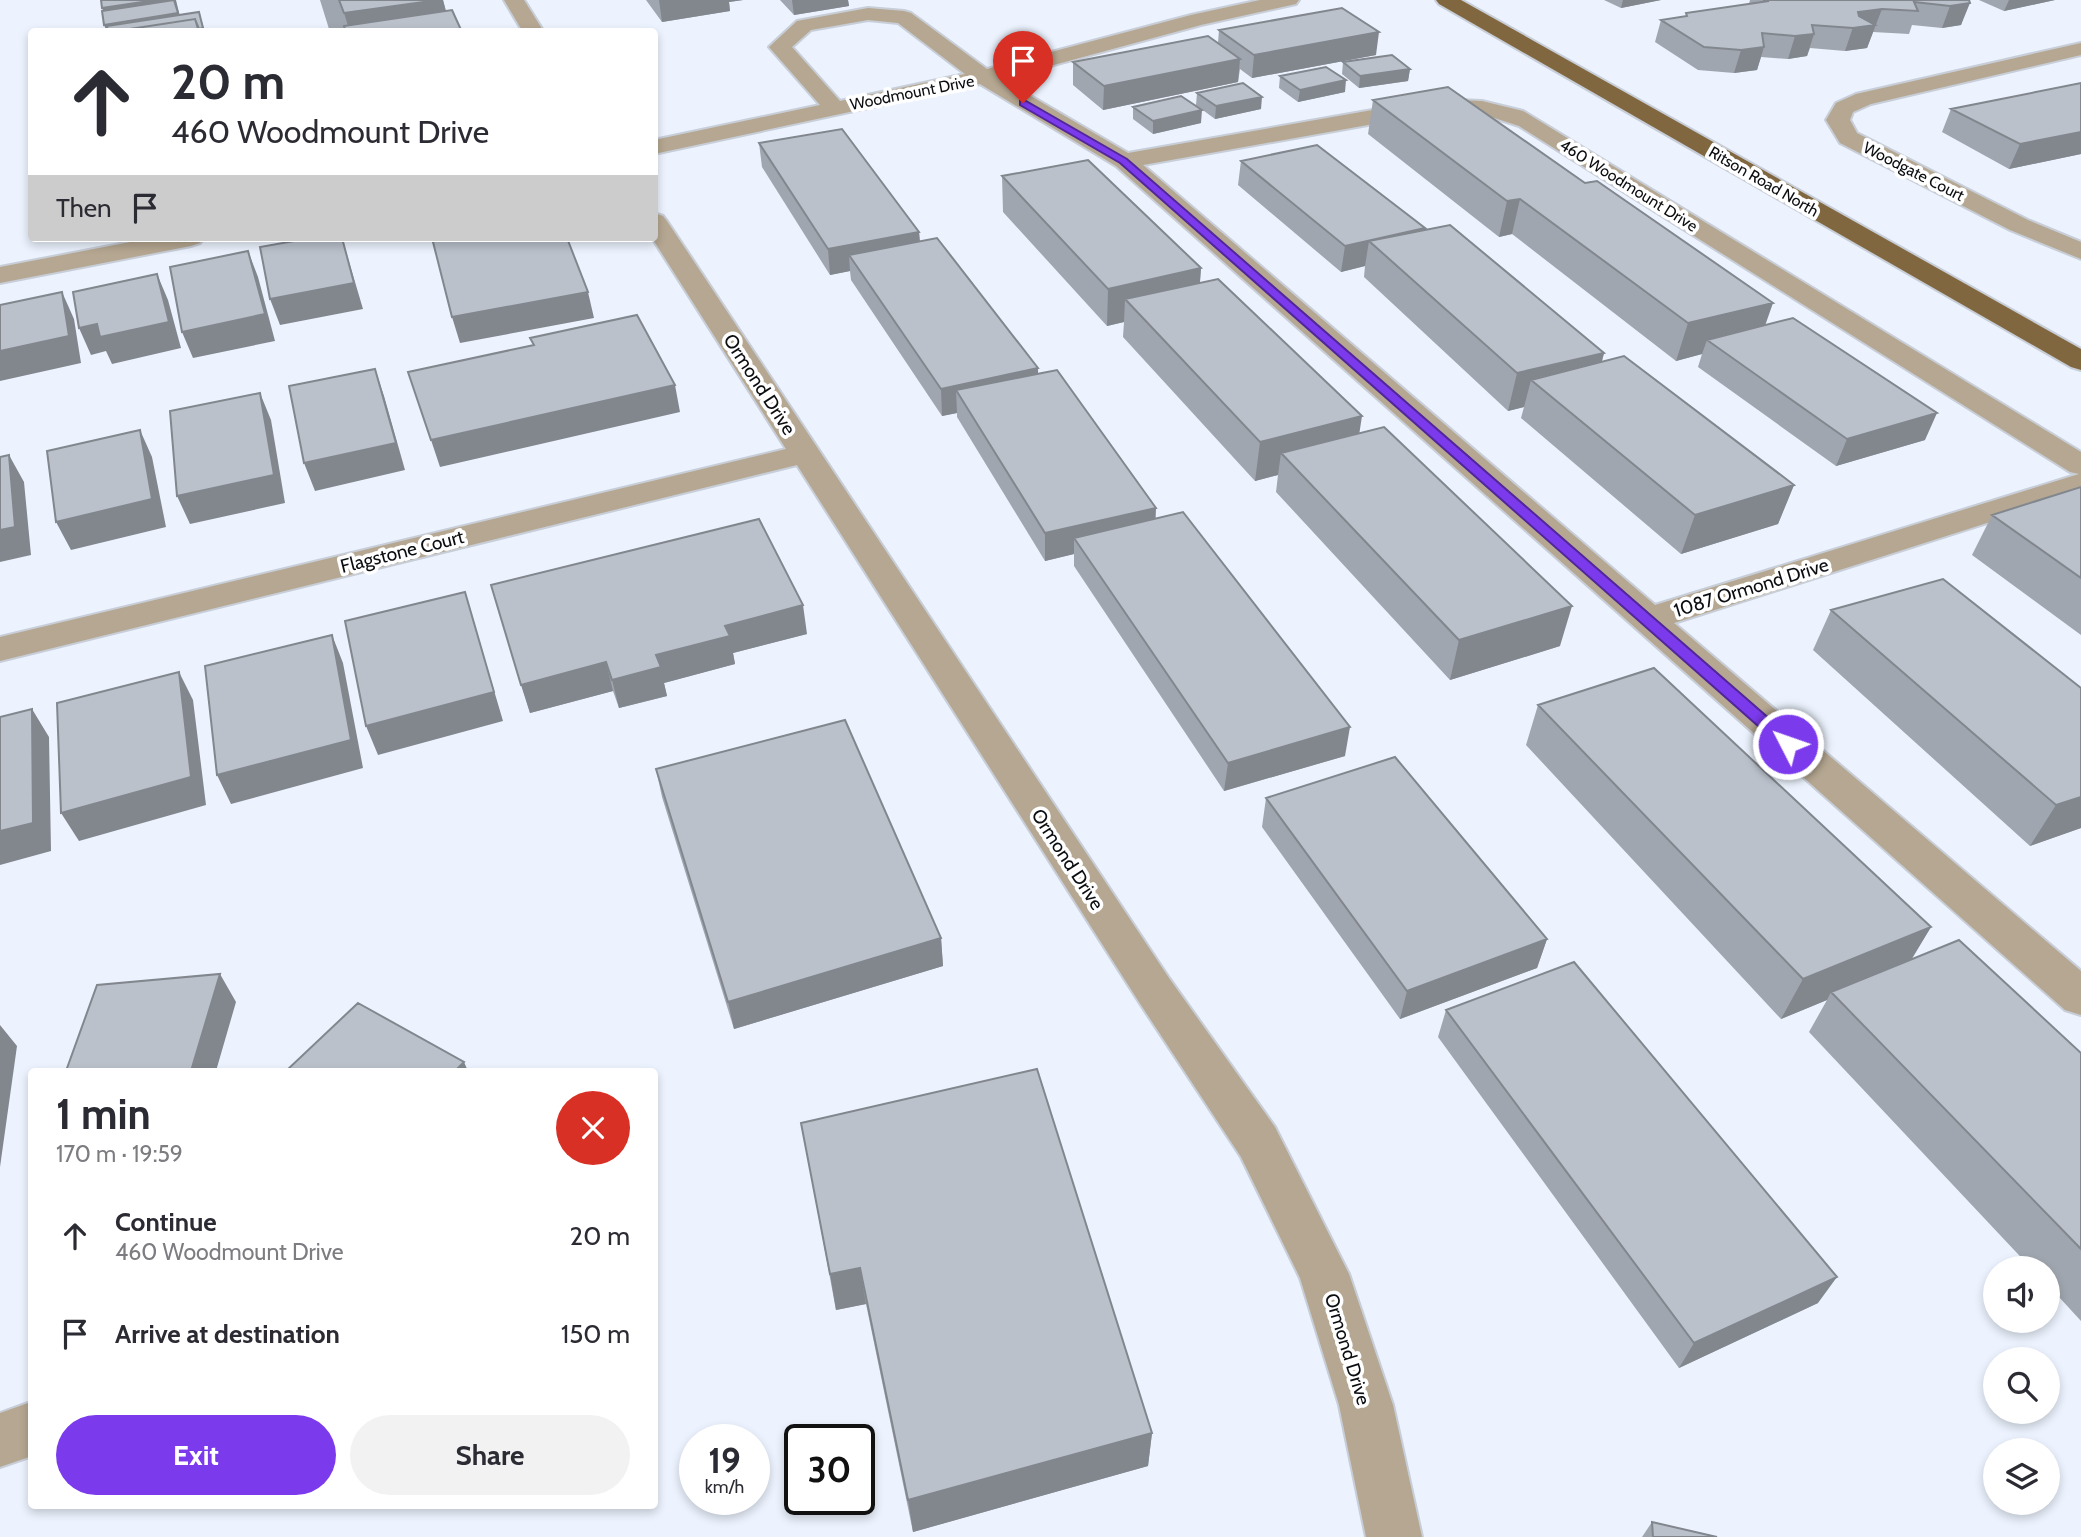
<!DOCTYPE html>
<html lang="en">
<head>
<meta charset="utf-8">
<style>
	:root { --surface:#fff; --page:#f2f2f3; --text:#2b2b33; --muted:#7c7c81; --accent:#7c3aed }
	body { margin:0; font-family:Cabin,sans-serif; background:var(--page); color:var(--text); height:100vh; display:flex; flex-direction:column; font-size:26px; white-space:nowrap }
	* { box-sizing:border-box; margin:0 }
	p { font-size:23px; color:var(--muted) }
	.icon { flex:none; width:38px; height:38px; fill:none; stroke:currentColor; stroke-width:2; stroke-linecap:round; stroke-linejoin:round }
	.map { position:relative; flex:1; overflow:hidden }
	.drawer { position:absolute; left:28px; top:1068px; width:630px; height:441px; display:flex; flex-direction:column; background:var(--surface); border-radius:7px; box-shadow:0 4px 10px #0003 }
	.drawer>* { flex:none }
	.top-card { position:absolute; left:28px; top:28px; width:630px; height:214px; border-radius:7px; box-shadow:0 4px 10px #0003; background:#fff; color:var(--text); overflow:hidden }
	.buttons { position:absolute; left:1983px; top:1256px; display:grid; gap:14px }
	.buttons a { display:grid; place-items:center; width:77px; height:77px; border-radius:50%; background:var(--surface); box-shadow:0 4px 10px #0003; font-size:35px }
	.speed { position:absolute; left:679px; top:1424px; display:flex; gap:14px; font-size:35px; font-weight:700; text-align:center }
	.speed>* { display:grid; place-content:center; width:91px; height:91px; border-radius:50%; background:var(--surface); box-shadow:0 4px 10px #0003; line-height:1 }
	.speed small { font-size:18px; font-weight:400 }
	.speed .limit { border:4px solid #111; border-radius:10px; background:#fff; color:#111 }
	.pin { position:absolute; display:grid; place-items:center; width:60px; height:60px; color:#fff; margin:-72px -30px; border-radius:50% 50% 50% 0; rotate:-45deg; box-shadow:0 0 7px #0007 }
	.pin .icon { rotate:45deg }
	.me { position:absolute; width:77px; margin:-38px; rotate:311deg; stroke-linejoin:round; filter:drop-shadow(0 0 5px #0008) }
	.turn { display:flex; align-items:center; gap:24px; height:147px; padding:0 28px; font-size:32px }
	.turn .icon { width:91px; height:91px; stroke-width:2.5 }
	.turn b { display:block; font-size:49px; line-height:60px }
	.then { display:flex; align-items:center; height:66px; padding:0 28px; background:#0003; gap:14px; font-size:26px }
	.round { display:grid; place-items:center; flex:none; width:74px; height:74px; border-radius:37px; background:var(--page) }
	.headline { display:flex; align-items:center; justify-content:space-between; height:119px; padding:0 28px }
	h1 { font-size:42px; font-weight:700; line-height:52px }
	.primary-button { display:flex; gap:14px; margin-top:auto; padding:14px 28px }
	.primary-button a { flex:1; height:80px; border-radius:42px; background:var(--accent); color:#fff; font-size:28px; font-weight:700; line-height:80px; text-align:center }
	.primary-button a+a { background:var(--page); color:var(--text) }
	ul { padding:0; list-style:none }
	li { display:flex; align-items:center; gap:21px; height:98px; padding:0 28px }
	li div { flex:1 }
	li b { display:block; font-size:26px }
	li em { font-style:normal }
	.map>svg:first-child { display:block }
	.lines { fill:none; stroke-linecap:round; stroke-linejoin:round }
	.minor-casing { stroke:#c8ced8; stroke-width:4 }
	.major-casing { stroke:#c8ced8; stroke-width:4 }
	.minor { fill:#b5a791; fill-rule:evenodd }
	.major { fill:#81673f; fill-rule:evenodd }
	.wall { fill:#a0a6af }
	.shaded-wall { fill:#82878e }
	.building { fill:#bac1cb; stroke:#82878e; stroke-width:2 }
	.route { fill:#7c3aed; stroke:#51269a; stroke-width:2 }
	.labels { text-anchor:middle; stroke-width:7; stroke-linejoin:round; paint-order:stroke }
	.far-street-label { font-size:16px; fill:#0b0d10; stroke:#fff }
	.street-label { font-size:19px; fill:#0b0d10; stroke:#fff }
</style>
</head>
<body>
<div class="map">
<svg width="2081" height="1537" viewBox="0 0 2081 1537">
	<rect width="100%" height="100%" fill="#ecf3fe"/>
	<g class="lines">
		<defs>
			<path id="minor" d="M504 0H524L544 32H523Z
				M1260 0H1299L1296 4 1201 25 1002 79 1128 153 1435 99 1482 101 1523 111 2081 452V493L1674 623 2081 971V1015L2065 1010 1116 166 980 84 654 154V140L820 105 769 47 797 21 868 8 904 11 911 13 987 69 1191 15ZM868 20 898 23 965 74 840 101 792 47 811 30ZM1435 113 1482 114 1519 126 2070 472 2079 474 1655 605 1143 165Z
				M2081 43V55L1871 104 1853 112 1850 120 1857 133 2028 220 2081 242V259L2010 230 1840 143 1826 120 1836 103 1856 94Z
				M654 213 663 216 667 221 1169 978 1275 1127 1349 1274 1393 1405 1422 1537H1366L1339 1405 1300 1278 1241 1157 1139 1002 797 465 0 661V637L786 449 652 238H654Z
				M151 238H204L200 243 191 246 0 283V267Z
				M28 1403 32 1404V1456L0 1467V1413Z"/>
			<path id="major" d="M1436 0H1461L2081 349V370L2071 367 1439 4Z"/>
		</defs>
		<use href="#minor" class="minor-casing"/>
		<use href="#major" class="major-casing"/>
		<use href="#minor" class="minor"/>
		<use href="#major" class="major"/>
	</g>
	<path class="wall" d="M320 0H443L446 11 344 28 329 29Z
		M646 0H743L729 2 730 11 662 22Z
		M780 0H848L849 6 794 15Z
		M1604 0H1661L1621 8Z
		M1750 0H1969L1961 25 1942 28 1912 25 1909 34 1873 32 1867 48 1845 51 1810 48 1807 56 1788 59 1761 57 1757 70 1734 73 1698 70 1655 42 1661 20 1686 16V13L1749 4Z
		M1979 0H2055L2004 11Z
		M1219 30 1376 55 1252 78 1240 69 1238 82 1103 110 1073 85V62L1218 43Z
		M1343 62 1410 69 1408 81 1359 88 1342 74Z
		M1280 76 1345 92 1298 102 1279 88Z
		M2081 83V154L2009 169 1942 132 1951 109Z
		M1197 93 1261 109 1215 119 1196 105Z
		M1373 100 1766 325 1925 440 1836 466 1698 367 1702 354 1676 361 1512 234 1499 237 1368 134Z
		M1133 107 1201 123 1153 134 1133 119Z
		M759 143 919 232 920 241 1038 374 1345 756 1224 791 1074 566V554L1045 561 957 417V413L942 416 851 280 850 271 830 275 762 167Z
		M1241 161 1424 230 1604 353 1602 361 1794 485 1778 524 1681 554 1521 418 1524 407 1508 411 1364 277 1365 266 1341 272 1238 185Z
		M1002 176 1201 268 1200 283 1359 433 1560 646 1450 680 1276 492 1278 475 1255 481 1123 337 1124 322 1107 326 1003 212Z
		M2081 487V635L1972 555 1992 515Z
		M491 585 807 634 733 653 735 664 664 683 667 696 619 708 613 691 530 713Z
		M1831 610 2081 688V828L2030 846 1813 650Z
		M1538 705 1931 927 1911 959 2081 1053V1321L2048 1285V1269H2032L1809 1032 1827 1000 1781 1019 1526 745Z
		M656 769 941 938 943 966 734 1029 662 797Z
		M1266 798 1547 939 1537 968 1400 1019 1262 827Z
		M1446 1010 1818 1303 1679 1368 1438 1037Z
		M801 1123 1152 1433 1148 1466 913 1532 866 1304 836 1310Z
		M1652 1522 1717 1537H1642Z"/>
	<path class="shaded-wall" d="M156 0H176L182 25 139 32H107L104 25 106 19 102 8Z
		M438 0H443L451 31 350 32 344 13Z
		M659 0H743L729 2 730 11 662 22Z
		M792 0H848L849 6 794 15Z
		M1623 0H1661L1621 8Z
		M2009 0H2055L2004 11Z
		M1970 3 1961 25 1942 28 1950 6Z
		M1882 9 1867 48 1845 51 1858 12Z
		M199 12 205 32H181Z
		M1379 32 1376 55 1252 78 1254 55Z
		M1814 34 1807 56 1788 59 1795 36Z
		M1764 47 1757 70 1734 73 1741 50Z
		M1240 59 1238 82 1103 110 1104 86Z
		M1410 69 1408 81 1359 88 1360 76Z
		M1346 80 1345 92 1298 102 1300 90Z
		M1262 97 1261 109 1215 119 1216 106Z
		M1202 110 1201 123 1153 134V121Z
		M2081 132V154L2009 169 2020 144Z
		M1520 199 1512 234 1499 237 1507 201Z
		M1425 228 1420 253 1369 241 1365 266 1341 272 1345 246Z
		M919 232 921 258 849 255 850 271 830 275 828 249Z
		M342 238 363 309 280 325 270 299Z
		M248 251 258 277 275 341 193 358 182 332Z
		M1201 268 1198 305 1125 299 1124 322 1107 326 1108 289Z
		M157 274 168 300 181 348 112 364 106 351 91 355 79 328Z
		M62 292 74 319 81 363 0 381V351Z
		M588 292 594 318 460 343 452 317Z
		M1773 303 1760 340H1707L1702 354 1676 361 1688 323Z
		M1604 353 1594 391 1531 380 1524 407 1508 411 1517 373Z
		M1038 368V395L956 390 957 413 942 416 941 389Z
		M375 369 384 396 405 470 315 491 304 463Z
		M675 385 680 412 440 467 431 440Z
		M260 393 271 420 285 503 190 524 177 496Z
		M1937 413 1925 440 1836 466 1847 439Z
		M1362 416 1356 455 1281 453 1278 475 1255 481 1260 442Z
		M140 430 152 457 166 527 71 550 56 522Z
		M9 455 24 482 31 555 0 562V530Z
		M1794 485 1778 524 1681 554 1695 515Z
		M1156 508 1155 535 1074 538V554L1045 561V533Z
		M465 592 503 721 378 755 366 726Z
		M803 605 807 634 733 653 735 664 664 683 667 696 619 708 612 680 656 655 725 626Z
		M1572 606 1560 646 1450 680 1459 640Z
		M332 635 343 663 363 768 231 804 217 775Z
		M606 662 613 691 530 713 521 685Z
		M179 672 193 700 206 805 79 841 61 813Z
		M32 709 49 737 51 851 0 865V831Z
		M1350 727 1345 756 1224 791 1228 763Z
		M2081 797V828L2030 846 2056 805Z
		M1931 927 1907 967 1831 992 1827 1000 1781 1019 1803 979Z
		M941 938 943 966 734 1029 728 1002Z
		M1547 939 1537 968 1400 1019 1407 991Z
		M220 974 236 1002 216 1071H191Z
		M0 1025 17 1046 0 1167Z
		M464 1062 468 1071H455Z
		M860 1268 866 1304 836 1310 830 1274Z
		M1837 1277 1818 1303 1679 1368 1694 1343Z
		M1152 1433 1148 1466 913 1532 908 1500Z"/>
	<path class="building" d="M101 0H156L102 8Z
		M174 0 178 13 104 25 102 11Z
		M339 0H438L344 13Z
		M1763 0H1969L1970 3 1950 6 1914 2 1918 11 1882 9 1858 12 1859 16 1875 25 1853 28 1812 25 1814 34 1795 36 1762 33 1764 47 1741 50 1704 47 1661 20 1687 16 1686 13 1769 1Z
		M1342 8 1379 32 1254 55 1219 30Z
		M452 10 462 32H346L344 26Z
		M199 12 203 28 199 29 195 19 110 32H108L107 26Z
		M195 19 199 32H110Z
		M1208 36 1240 59 1104 86 1073 62Z
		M1392 55 1410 69 1360 76 1343 62Z
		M1326 67 1346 80 1300 90 1280 76Z
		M1243 83 1262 97 1216 106 1197 93Z
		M2081 83V132L2020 144 1951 109Z
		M1448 87 1585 183 1597 181 1773 303 1688 323 1520 199 1507 201 1373 100Z
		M1181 96 1202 110 1153 121 1133 107Z
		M842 129 919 232 828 249 759 143Z
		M1317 145 1425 228 1345 246 1241 161Z
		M1088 160 1201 268 1108 289 1002 176Z
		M1450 225 1604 353 1517 373 1369 241Z
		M311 238H342L354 283 270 299 260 247Z
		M432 238H567L588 292 452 317Z
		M937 238 1038 368 941 389 849 255Z
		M248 251 265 314 182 332 170 267Z
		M157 274 169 322 100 337 97 324 79 328 73 292Z
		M1218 279 1362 416 1260 442 1125 299Z
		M62 292 69 336 0 351V305Z
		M637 315 675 385 431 440 408 372 534 345 530 338Z
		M1793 318 1937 413 1847 439 1707 340Z
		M1624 356 1794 485 1695 515 1531 380Z
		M375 369 396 443 304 463 289 386Z
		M1057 370 1156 508 1045 533 956 390Z
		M260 393 274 475 177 496 170 411Z
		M1384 427 1572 606 1459 640 1281 453Z
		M140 430 152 499 56 522 47 451Z
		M9 455 15 527 0 530V457Z
		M2081 487V578L1992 515Z
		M1183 512 1350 727 1228 763 1074 538Z
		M759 519 803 605 725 626 730 636 656 655 661 667 612 680 606 662 521 685 491 585Z
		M1943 579 2081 688V797L2056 805 1831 610Z
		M465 592 494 692 366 726 345 621Z
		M332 635 351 740 217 775 205 666Z
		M1654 668 1931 927 1803 979 1538 705Z
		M179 672 191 777 61 813 57 703Z
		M32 709 33 823 0 831V717Z
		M845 720 941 938 728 1002 656 769Z
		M1395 757 1547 939 1407 991 1266 798Z
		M1959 940 2081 1053V1249L1831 992Z
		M1574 962 1837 1277 1694 1343 1446 1010Z
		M220 974 191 1071H66L97 985Z
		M358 1003 464 1062 455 1071H286Z
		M1037 1069 1152 1433 908 1500 860 1268 830 1274 801 1123Z
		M1652 1522 1717 1537H1653Z"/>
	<path class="route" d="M1020 101H1026L1127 159 1794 740 1796 744 1794 748H1783L1120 163 1020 105Z"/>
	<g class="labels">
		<g class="far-street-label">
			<text transform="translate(912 92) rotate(-11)" y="6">Woodmount Drive</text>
			<text transform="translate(1914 171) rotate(27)" y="6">Woodgate Court</text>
			<text transform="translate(1764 181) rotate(30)" y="6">Ritson Road North</text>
			<text transform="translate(1629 185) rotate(32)" y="6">460 Woodmount Drive</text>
		</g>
		<g class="street-label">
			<text transform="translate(760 384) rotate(57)" y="7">Ormond Drive</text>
			<text transform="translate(402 551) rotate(-14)" y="7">Flagstone Court</text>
			<text transform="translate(1751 587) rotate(-17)" y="7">1087 Ormond Drive</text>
			<text transform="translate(1068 859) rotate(57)" y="7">Ormond Drive</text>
			<text transform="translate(1348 1349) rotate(73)" y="7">Ormond Drive</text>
		</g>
	</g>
</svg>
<div class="buttons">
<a><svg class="icon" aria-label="sound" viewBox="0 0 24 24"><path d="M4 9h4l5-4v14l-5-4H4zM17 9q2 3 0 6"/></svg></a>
<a><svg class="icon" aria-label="search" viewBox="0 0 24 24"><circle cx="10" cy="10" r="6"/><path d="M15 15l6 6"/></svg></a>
<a><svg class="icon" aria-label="layers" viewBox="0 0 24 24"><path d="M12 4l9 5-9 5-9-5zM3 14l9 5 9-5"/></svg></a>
</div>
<div class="speed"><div>19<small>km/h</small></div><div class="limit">30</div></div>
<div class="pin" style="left:1023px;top:103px;background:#d93025"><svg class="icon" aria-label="arrive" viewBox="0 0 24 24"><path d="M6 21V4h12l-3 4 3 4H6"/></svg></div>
<svg class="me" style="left:1788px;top:744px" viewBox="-20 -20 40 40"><circle r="17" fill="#7c3aed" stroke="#fff" stroke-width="3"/><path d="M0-11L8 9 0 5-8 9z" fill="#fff"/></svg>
<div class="top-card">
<div class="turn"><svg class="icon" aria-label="ahead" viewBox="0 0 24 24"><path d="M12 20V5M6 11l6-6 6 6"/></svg><div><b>20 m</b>460 Woodmount Drive</div></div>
<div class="then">Then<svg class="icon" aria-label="arrive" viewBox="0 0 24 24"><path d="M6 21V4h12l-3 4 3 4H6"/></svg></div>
</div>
<section class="drawer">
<div class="headline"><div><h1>1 min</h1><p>170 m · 19:59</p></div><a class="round" style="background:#d93025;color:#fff"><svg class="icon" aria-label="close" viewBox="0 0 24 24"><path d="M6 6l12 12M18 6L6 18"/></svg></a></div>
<ul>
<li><svg class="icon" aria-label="ahead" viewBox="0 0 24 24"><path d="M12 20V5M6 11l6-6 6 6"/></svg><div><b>Continue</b><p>460 Woodmount Drive</p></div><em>20 m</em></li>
<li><svg class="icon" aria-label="arrive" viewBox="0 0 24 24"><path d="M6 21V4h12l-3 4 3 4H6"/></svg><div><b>Arrive at destination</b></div><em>150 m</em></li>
</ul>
<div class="primary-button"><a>Exit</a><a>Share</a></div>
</section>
</div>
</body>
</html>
